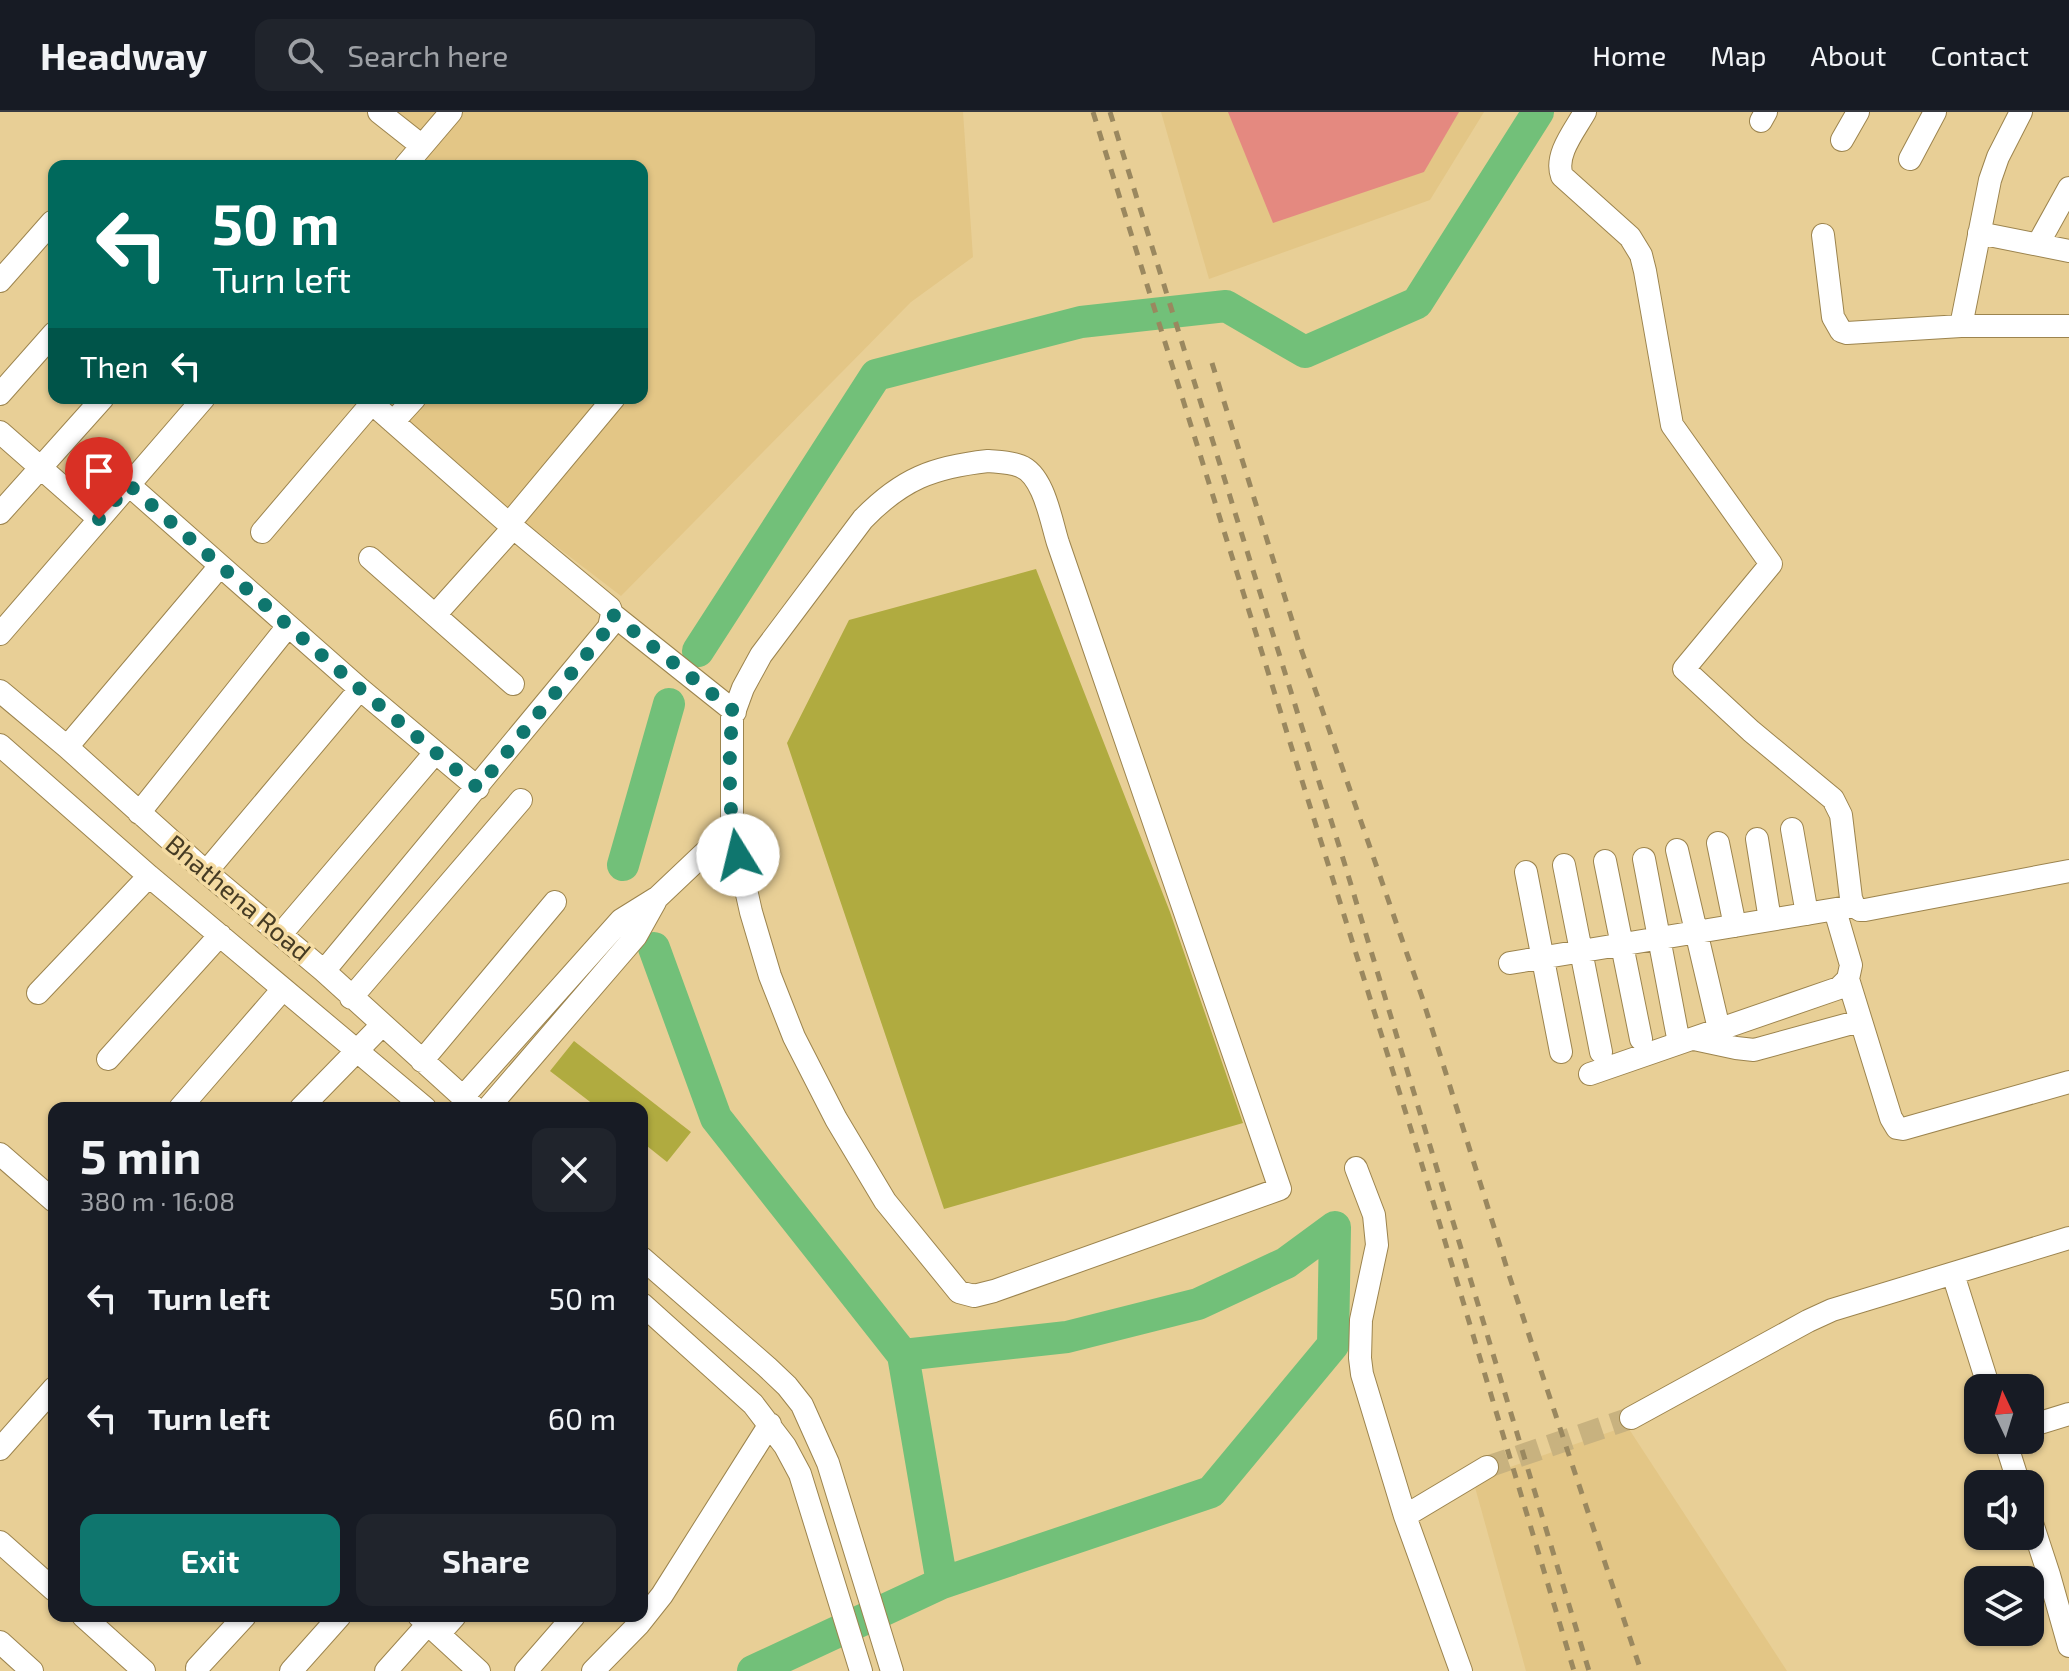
<!DOCTYPE html>
<html lang="en">
<head>
<meta charset="utf-8">
<style>
	:root { --surface:#171b24; --page:#20242c; --text:#f1f3f6; --muted:#9ea1a6; --line:#363941; --accent:#0f766e }
	body { margin:0; font-family:"Exo 2",sans-serif; background:var(--page); color:var(--text); height:100vh; display:flex; flex-direction:column; font-size:30px; white-space:nowrap }
	* { box-sizing:border-box; margin:0 }
	p { font-size:26px; color:var(--muted) }
	.icon { flex:none; width:44px; height:44px; fill:none; stroke:currentColor; stroke-width:2; stroke-linecap:round; stroke-linejoin:round }
	.map { position:relative; flex:1; overflow:hidden }
	.panel { position:absolute; left:48px; top:990px; width:600px; height:520px; display:flex; flex-direction:column; background:var(--surface); border-radius:16px; box-shadow:0 2px 6px #0004 }
	.panel>* { flex:none }
	.hud { position:absolute; left:48px; top:48px; width:600px; height:244px; border-radius:16px; box-shadow:0 2px 6px #0004; background:#00695c; color:#fff; overflow:hidden }
	.needle { width:52px; rotate:356deg }
	.buttons { position:absolute; left:1964px; top:1262px; display:grid; gap:16px }
	.buttons a { display:grid; place-items:center; width:80px; height:80px; border-radius:16px; background:var(--surface); box-shadow:0 2px 6px #0004; font-size:40px }
	.pin { position:absolute; display:grid; place-items:center; width:68px; height:68px; color:#fff; margin:-82px -34px; border-radius:50% 50% 50% 0; rotate:-45deg; box-shadow:0 0 8px #0007 }
	.pin .icon { rotate:45deg }
	.me { position:absolute; width:88px; margin:-44px; rotate:351deg; stroke-linejoin:round; filter:drop-shadow(0 0 6px #0008) }
	.turn { display:flex; align-items:center; gap:28px; height:168px; padding:0 32px; font-size:36px }
	.turn .icon { width:104px; height:104px; stroke-width:2.5 }
	.turn b { display:block; font-size:56px; line-height:68px }
	.then { display:flex; align-items:center; height:76px; padding:0 32px; background:#0003; gap:16px; font-size:30px }
	.round { display:grid; place-items:center; flex:none; width:84px; height:84px; border-radius:16px; background:var(--page) }
	.overview { display:flex; align-items:center; justify-content:space-between; height:136px; padding:0 32px }
	h1 { font-size:48px; font-weight:700; line-height:60px }
	.action { display:flex; gap:16px; margin-top:auto; padding:16px 32px }
	.action a { flex:1; height:92px; border-radius:16px; background:var(--accent); color:#fff; font-size:32px; font-weight:700; line-height:92px; text-align:center }
	.action a+a { background:var(--page); color:var(--text) }
	ul { padding:0; list-style:none }
	li { display:flex; align-items:center; gap:24px; height:120px; padding:0 32px }
	li div { flex:1 }
	li b { display:block; font-size:30px }
	li em { font-style:normal }
	header { display:flex; align-items:center; gap:48px; box-sizing:border-box; height:112px; padding:0 40px; background:var(--surface); border-bottom:2px solid var(--line) }
	header strong { font-size:38px }
	nav { display:flex; gap:44px; margin-inline-start:auto; font-size:28px }
	.search { width:560px; height:72px; background:var(--page); display:flex; align-items:center; gap:20px; box-sizing:border-box; padding:0 28px; border-radius:16px; color:var(--muted); font-size:30px }
	.map>svg:first-child { display:block }
	.built { fill:#e3c686 }
	.green { fill:#e48980 }
	.lines { fill:none; stroke-linecap:round; stroke-linejoin:round }
	.river { stroke:#72c079; stroke-width:32 }
	.building { fill:#b0ab40 }
	.minor-tunnel { stroke:#c8b27f; stroke-width:22; stroke-dasharray:22 11; stroke-linecap:butt }
	.minor-casing { stroke:#9c844e; stroke-width:24 }
	.minor { stroke:#fff; stroke-width:22 }
	.rail { stroke:#9a885f; stroke-width:5; stroke-dasharray:10 10; stroke-linecap:butt }
	.route { stroke:#0f766e; stroke-width:14; stroke-dasharray:0 25.2 }
	.labels { text-anchor:middle; stroke-width:7; stroke-linejoin:round; paint-order:stroke }
	.street-label { font-size:26px; fill:#463c24; stroke:#f5dca3 }
</style>
</head>
<body>
<header>
<strong>Headway</strong>
<div class="search"><svg class="icon" aria-label="search" viewBox="0 0 24 24"><circle cx="10" cy="10" r="6"/><path d="M15 15l6 6"/></svg>Search here</div>
<nav><a>Home</a><a>Map</a><a>About</a><a>Contact</a></nav>
</header>
<div class="map">
<svg width="2069" height="1559" viewBox="0 0 2069 1559">
	<rect width="100%" height="100%" fill="#e8cf96"/>
	<path class="built" d="M373 0H963L973 145 911 190 621 484 363 286H642V54H407L418 38Z
		M1161 0H1484L1430 88 1209 167Z
		M1627 1314 1787 1559H1526L1473 1368Z"/>
	<path class="green" d="M1228 0H1459L1424 60 1273 111Z"/>
	<g class="lines">
		<path class="river" d="M698 539 876 263 1081 210 1226 194 1305 240 1417 191 1538 0
			M623 753 669 592
			M654 836 716 1006 903 1243 1067 1225 1198 1192 1286 1151 1335 1115 1333 1233 1211 1380 942 1471 753 1559
			M903 1243 942 1471"/>
	</g>
	<path class="building" d="M1036 457 1170 800 1243 1011 944 1097 787 631 849 508Z
		M574 929 691 1020 667 1050 642 1030V996H598L550 959Z"/>
	<g class="lines">
		<path class="minor-tunnel" d="M1487 1355 1631 1306"/>
		<defs>
			<path id="minor" d="M379 0 422 34
				M1585 0C1575 18 1554 43 1562 64L1630 125 1641 143 1645 159 1672 313 1771 452 1684 557 1751 619 1833 687 1841 703 1851 786 1854 794
				M1761 9 1766 0
				M1842 28 1858 0
				M1910 47 1935 0
				M405 54 451 0
				M1979 121 2069 139
				M1823 123 1833 205 1841 219 1847 221 1961 214H2069
				M2038 132 2069 76
				M0 169 52 110
				M1961 214 1990 68 1998 45 2021 0
				M0 282 54 221
				M393 310 415 286
				M0 320 99 407
				M988 349C999 350 1010 350 1020 354 1044 363 1051 409 1058 431L1280 1077 994 1179 974 1184 959 1180 885 1089 836 1007 794 925 770 864 751 800 732 715V606L743 576 761 543 863 407C902 367 933 355 988 349Z
				M129 373 360 577 478 676
				M0 401 103 286
				M509 412 614 286
				M262 420 372 291
				M370 446 513 572
				M612 502 735 600
				M435 503 513 416
				M0 522 204 286
				M0 579 67 635 206 760 324 859 475 996
				M0 633 149 764 425 996
				M67 635 220 454
				M139 701 288 514
				M1792 717 1807 802
				M1757 727 1770 808
				M1718 731 1735 814
				M1677 738 1719 917
				M1644 747 1679 931
				M1605 749 1641 927
				M1564 753 1601 940
				M206 760 360 577
				M1526 760 1561 940
				M281 822 435 641
				M1510 851 1854 794 1860 798H1865L2069 759
				M324 859 609 515 612 502 610 496 509 412 366 286
				M1848 867 1891 1006 1897 1016 1903 1017 2069 970
				M38 881 149 764
				M351 886 521 688
				M1694 927 1736 936 1754 938 1860 909
				M108 947 220 823
				M422 949 555 790
				M1590 962 1839 876 1848 867 1851 853 1835 798
				M463 985 621 808 658 785 732 715
				M180 996 283 877
				M301 996 382 913
				M488 996 636 824 655 790
				M0 1042 54 1089
				M1356 1056 1374 1103 1377 1133 1361 1208 1360 1246 1362 1262 1405 1404 1461 1559
				M642 1146 767 1255 787 1274 802 1293 828 1351 892 1559
				M1953 1162 1989 1276
				M642 1192 753 1292 785 1334 800 1362 861 1559
				M1631 1306 1808 1209 1832 1198 2069 1126
				M2030 1314 2069 1302
				M2005 1328 2019 1372
				M0 1337 54 1276
				M1405 1404 1487 1355
				M2030 1405 2049 1463 2069 1534
				M0 1430 54 1478
				M83 1504 144 1559
				M419 1504 479 1559
				M439 1522 455 1504
				M0 1530 32 1559
				M197 1556 245 1504
				M291 1559 340 1504
				M386 1559 428 1512
				M526 1559 574 1504
				M593 1559 639 1512 662 1483 770 1312"/>
		</defs>
		<use href="#minor" class="minor-casing"/>
		<use href="#minor" class="minor"/>
		<path class="rail" d="M1093 0 1419 1043 1574 1559
			M1110 0 1345 753 1589 1559
			M1212 251 1301 537 1422 885 1509 1163 1641 1559"/>
	</g>
	<g class="lines">
		<path class="route" d="M99 407 129 373 360 577 478 676 609 515 612 502 735 600C727 620 730 689 732 713 733 723 736 733 738 743"/>
	</g>
	<g class="labels">
		<g class="street-label">
			<text transform="translate(238 786) rotate(40)" y="9">Bhathena Road</text>
		</g>
	</g>
</svg>
<div class="buttons">
<a><svg class="needle" viewBox="-14 -14 28 28"><path d="M0-13l5 13h-10z" fill="#e53935"/><path d="M0 13l5-13h-10z" fill="#9ea1a6"/></svg></a>
<a><svg class="icon" aria-label="sound" viewBox="0 0 24 24"><path d="M4 9h4l5-4v14l-5-4H4zM17 9q2 3 0 6"/></svg></a>
<a><svg class="icon" aria-label="layers" viewBox="0 0 24 24"><path d="M12 4l9 5-9 5-9-5zM3 14l9 5 9-5"/></svg></a>
</div>
<div class="pin" style="left:99px;top:407px;background:#d93025"><svg class="icon" aria-label="arrive" viewBox="0 0 24 24"><path d="M6 21V4h12l-3 4 3 4H6"/></svg></div>
<svg class="me" style="left:738px;top:743px" viewBox="-20 -20 40 40"><circle r="19" fill="#fff"/><path d="M0-13L10 11 0 6-10 11z" fill="#0f766e"/></svg>
<div class="hud">
<div class="turn"><svg class="icon" aria-label="left" viewBox="0 0 24 24"><path d="M17 20v-9H6M10 6l-5 5 5 5"/></svg><div><b>50 m</b>Turn left</div></div>
<div class="then">Then<svg class="icon" aria-label="left" viewBox="0 0 24 24"><path d="M17 20v-9H6M10 6l-5 5 5 5"/></svg></div>
</div>
<section class="panel">
<div class="overview"><div><h1>5 min</h1><p>380 m · 16:08</p></div><a class="round"><svg class="icon" aria-label="close" viewBox="0 0 24 24"><path d="M6 6l12 12M18 6L6 18"/></svg></a></div>
<ul>
<li><svg class="icon" aria-label="left" viewBox="0 0 24 24"><path d="M17 20v-9H6M10 6l-5 5 5 5"/></svg><div><b>Turn left</b></div><em>50 m</em></li>
<li><svg class="icon" aria-label="left" viewBox="0 0 24 24"><path d="M17 20v-9H6M10 6l-5 5 5 5"/></svg><div><b>Turn left</b></div><em>60 m</em></li>
</ul>
<div class="action"><a>Exit</a><a>Share</a></div>
</section>
</div>
</body>
</html>
